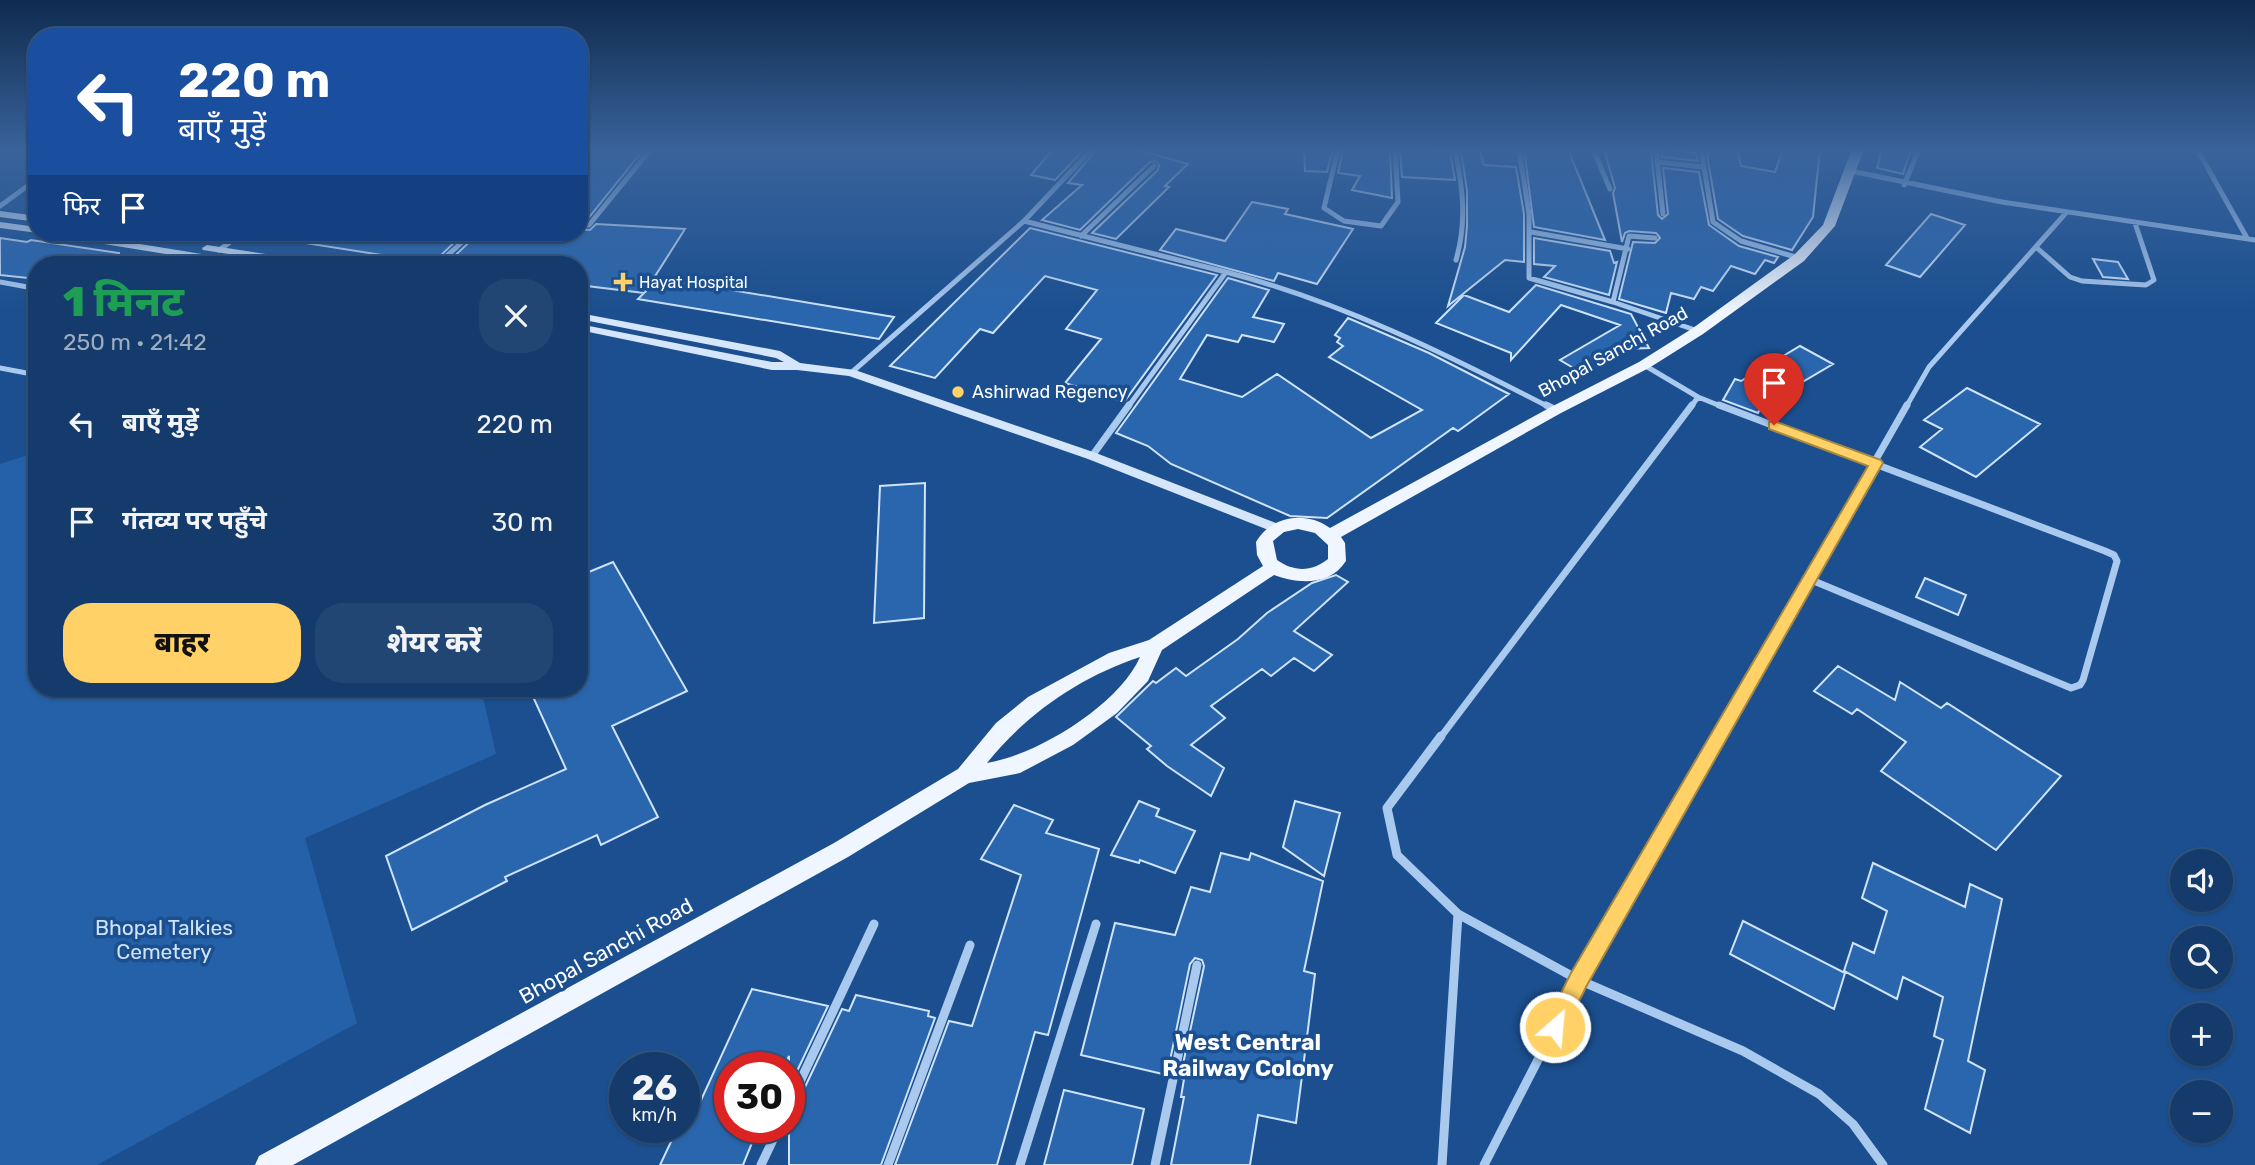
<!DOCTYPE html>
<html lang="hi">
<head>
<meta charset="utf-8">
<style>
	:root { --surface:#143b6b; --page:#214673; --text:#f1f3f6; --muted:#9dadc1; --line:#33557e; --accent:#ffd166 }
	body { margin:0; font-family:Rubik,"Noto Sans Devanagari",sans-serif; background:var(--page); color:var(--text); height:100vh; display:flex; flex-direction:column; font-size:26px; white-space:nowrap }
	* { box-sizing:border-box; margin:0 }
	p { font-size:23px; color:var(--muted) }
	.icon { flex:none; width:38px; height:38px; fill:none; stroke:currentColor; stroke-width:2; stroke-linecap:round; stroke-linejoin:round }
	.map { position:relative; flex:1; overflow:hidden }
	.sheet { position:absolute; left:28px; top:256px; width:560px; height:441px; display:flex; flex-direction:column; background:var(--surface); border-radius:28px; box-shadow:0 2px 5px #0004,0 0 0 2px var(--line) }
	.sheet>* { flex:none }
	.hud { position:absolute; left:28px; top:28px; width:560px; height:214px; border-radius:28px; box-shadow:0 2px 5px #0004,0 0 0 2px var(--line); background:#1a4fa0; color:#fff; overflow:hidden }
	.tools { position:absolute; left:2170px; top:849px; display:grid; gap:14px }
	.tools a { display:grid; place-items:center; width:63px; height:63px; border-radius:50%; background:var(--surface); box-shadow:0 2px 5px #0004,0 0 0 2px var(--line); font-size:35px }
	.speed { position:absolute; left:609px; top:1052px; display:flex; gap:14px; font-size:35px; font-weight:700; text-align:center }
	.speed>* { display:grid; place-content:center; width:91px; height:91px; border-radius:50%; background:var(--surface); box-shadow:0 2px 5px #0004,0 0 0 2px var(--line); line-height:1 }
	.speed small { font-size:18px; font-weight:400 }
	.speed .limit { border:10px solid #d22; background:#fff; color:#111 }
	.pin { position:absolute; display:grid; place-items:center; width:60px; height:60px; color:#fff; margin:-72px -30px; border-radius:50% 50% 50% 0; rotate:-45deg; box-shadow:0 0 7px #0007 }
	.pin .icon { rotate:45deg }
	.me { position:absolute; width:77px; margin:-38px; rotate:27deg; stroke-linejoin:round; filter:drop-shadow(0 0 5px #0008) }
	.turn { display:flex; align-items:center; gap:24px; height:147px; padding:0 35px; font-size:32px }
	.turn .icon { width:91px; height:91px; stroke-width:2.5 }
	.turn b { display:block; font-size:49px; line-height:60px }
	.then { display:flex; align-items:center; height:66px; padding:0 35px; background:#0003; gap:14px; font-size:26px }
	.round { display:grid; place-items:center; flex:none; width:74px; height:74px; border-radius:28px; background:var(--page) }
	.head { display:flex; align-items:center; justify-content:space-between; height:119px; padding:0 35px }
	h1 { font-size:42px; font-weight:800; line-height:52px; color:#1e9e55 }
	.cta { display:flex; gap:14px; margin-top:auto; padding:14px 35px }
	.cta a { flex:1; height:80px; border-radius:28px; background:var(--accent); color:#111; font-size:28px; font-weight:800; line-height:80px; text-align:center }
	.cta a+a { background:var(--page); color:var(--text) }
	ul { padding:0; list-style:none }
	li { display:flex; align-items:center; gap:21px; height:98px; padding:0 35px }
	li div { flex:1 }
	li b { display:block; font-size:26px }
	li em { font-style:normal }
	.map>svg:first-child { display:block }
	.green { fill:#2461a8 }
	.building { fill:#2a66ad; stroke:#cfe3fa; stroke-width:2 }
	.lines { fill:none; stroke-linecap:round; stroke-linejoin:round }
	.street-far2 { stroke:#a9c9ee; stroke-width:5 }
	.street-far1 { stroke:#a9c9ee; stroke-width:7 }
	.street { stroke:#a9c9ee; stroke-width:9 }
	.secondary { fill:#d6e6fa; fill-rule:evenodd }
	.primary { fill:#f0f6ff; fill-rule:evenodd }
	.route { fill:#ffd166; stroke:#a68842; stroke-width:2 }
	.poi-dot { fill:#ffd166; stroke:#1b4f8f; stroke-width:2.5 }
	.labels { text-anchor:middle; stroke-width:7; stroke-linejoin:round; paint-order:stroke }
	.far-poi-label { font-size:16px; fill:#fff; stroke:#1b4f8f; text-anchor:start }
	.street-label { font-size:18px; fill:#fff; stroke:#1b4f8f }
	.poi-label { font-size:18px; fill:#fff; stroke:#1b4f8f; text-anchor:start }
	.near-park-label { font-size:21px; fill:#cfe3fa; stroke:#1b4f8f }
	.near-street-label { font-size:21px; fill:#fff; stroke:#1b4f8f }
	.near-neighbourhood-label { font-size:23px; font-weight:bold; fill:#fff; stroke:#1b4f8f }
</style>
</head>
<body>
<div class="map">
<svg width="2255" height="1165" viewBox="0 0 2255 1165">
	<rect width="100%" height="100%" fill="#1b4f8f"/>
	<path class="green" d="M37 452V688H481L496 754 305 838 357 1023 97 1165H0V464Z"/>
	<path class="building" d="M579 149H644L587 220 579 219Z
		M1053 149H1085L1055 180 1031 175Z
		M1097 149H1134L1188 164 1165 186 1169 187 1116 239 1092 233 1158 170 1159 165 1156 161 1150 162 1080 230 1042 220 1082 185 1068 183Z
		M1304 149H1333L1327 172 1305 171Z
		M1343 149H1390L1392 198 1352 190 1360 176 1338 173Z
		M1400 149 1450 151 1455 180 1402 177Z
		M1524 149H1568L1605 240 1534 227Z
		M1604 149 1651 151 1658 215 1662 219 1668 214 1663 168 1699 172 1709 225 1739 246 1778 257 1774 263 1765 260 1755 274 1731 266 1713 291 1701 287 1694 299 1671 293 1666 313 1619 299 1633 242 1655 243 1660 238 1656 233 1629 231 1625 233 1622 242 1613 193 1615 188Z
		M1661 149 1696 153 1698 161 1662 157Z
		M1706 149H1737L1741 166 1775 172 1783 149H1820L1813 217 1792 250 1743 236 1718 219Z
		M1882 149H1911L1903 174 1877 168Z
		M1461 151H1480L1484 165 1516 167 1524 214V262L1505 260 1448 306 1465 247 1467 226V191Z
		M1252 202 1288 209 1285 214 1353 229 1317 284 1278 273 1274 281 1160 250 1176 229 1225 241Z
		M1931 214 1965 225 1920 277 1886 265Z
		M596 224 685 229 645 292 659 278 894 317 879 339 638 299 644 293 579 285V264H446L479 233H579V229L590 230Z
		M1030 228 1217 275 1124 402 1065 383 1101 339 1066 329 1097 290 1045 276 993 333 980 329 935 378 890 366Z
		M305 233H450L462 235 433 263 305 243Z
		M0 238 27 242 31 240 119 253 118 264H37V279L0 275Z
		M1534 238 1610 251 1614 263 1617 262 1609 295 1544 277 1555 266 1534 264Z
		M2093 259 2118 262 2128 279 2103 277Z
		M1228 278 1269 290 1253 317 1284 324 1274 342 1242 335 1238 342 1207 335 1180 379 1242 397 1277 374 1371 438 1422 410 1329 357 1343 346 1337 342 1340 338 1335 335 1348 318 1429 353 1509 394 1458 431 1453 428 1327 518 1290 516 1171 464 1148 446 1116 433Z
		M1536 285 1631 314 1649 348 1623 349 1582 373 1560 360 1620 325 1561 305 1511 360V353L1436 323 1464 295 1509 312Z
		M1800 346 1833 364 1804 381 1781 368 1758 413 1723 400 1735 379 1741 381Z
		M1967 388 2040 424 1976 477 1920 447 1942 429 1924 420Z
		M925 483 924 618 874 623 880 486Z
		M613 562 687 691 612 726 658 817 601 845 597 835 505 877 507 881 412 930 386 856 485 805 566 769 529 688H579V576Z
		M1336 575 1348 582 1294 631 1332 655 1314 671 1294 658 1271 676 1262 669 1211 706 1225 718 1191 745 1224 768 1211 796 1167 766 1147 749 1151 746 1116 717 1153 681 1156 683 1176 668 1186 676 1238 639 1267 613 1312 583Z
		M1925 578 1966 595 1958 615 1916 597Z
		M1838 666 1895 700 1900 682 1941 708 1947 703 2061 776 1996 850 1881 771 1906 742 1857 709 1852 714 1814 691Z
		M1139 801 1159 809 1156 816 1195 831 1175 873 1140 860 1139 863 1111 855Z
		M1295 801 1340 813 1324 876 1283 847Z
		M1014 805 1053 820 1046 833 1099 849 1048 1035 1035 1032 997 1165H895L949 1021 972 1026 1021 875 981 859Z
		M1221 853 1249 860 1251 853 1323 881 1304 971 1315 974 1296 1123 1258 1115 1250 1165H1171L1184 1097H1181L1184 1079 1180 1078 1204 966 1202 960 1195 958 1190 964 1167 1075 1081 1055 1115 923 1175 935 1191 887 1210 892Z
		M1873 863 1965 907 1970 884 2002 899 1968 1061 1985 1070 1970 1133 1925 1109 1943 1040 1934 1036 1943 997 1903 977 1897 999 1844 971 1853 943 1874 953 1887 911 1862 898Z
		M1743 921 1845 973 1834 1009 1730 954Z
		M752 989 828 1006 789 1088V1056L784 1068H730V1132L754 1138 743 1165H660L678 1127H684V1121L691 1122Z
		M856 995 929 1011 928 1016 935 1018 881 1165H789V1112L795 1108 842 1009 849 1011Z
		M1064 1090 1144 1109 1132 1165H1044Z"/>
	<g class="lines">
		<path class="street-far2" d="M1338 149 1324 208 1344 221 1381 226 1398 202 1395 149
			M1455 149C1463 188 1467 222 1456 260
			M1519 149 1529 214V278L1613 302 1698 331
			M1593 149 1610 189
			M1656 149 1663 214
			M1701 149 1713 222 1741 241 1799 258
			M2197 149 2247 238
			M1657 162 1703 167
			M1851 171 2002 202 2255 240
			M1904 185 1919 149
			M0 206 37 179
			M1024 221 1226 272 1128 407
			M579 224 589 225 650 150
			M1531 232 1628 249
			M1081 236 1154 166
			M2036 247 2070 277 2082 281 2146 285 2154 280 2135 223
			M219 250 243 233
			M438 264 472 233
			M1226 272C1341 302 1444 353 1549 407
			M0 282 33 288
			M1613 302 1629 236 1655 238
			M1644 365 1698 397 1723 407
			M0 368 37 375
			M851 373 1024 221 1092 149
			M1691 407 1698 397
			M1906 407 1929 367 2065 214"/>
		<path class="street-far1" d="M1546 405 1556 410
			M1719 405 2105 551 2114 555 2117 561 2083 680 2080 685 2071 688 1809 579
			M1092 456 1129 405
			M1440 738 1692 405
			M1717 738 1907 405"/>
		<path class="street" d="M1441 736 1387 808 1397 855 1458 914 1579 980 1743 1051 1819 1094 1853 1124 1883 1165
			M789 1105 874 924
			M761 1165 779 1127
			M888 1165 970 945
			M1020 1165 1096 924
			M1155 1165 1197 965
			M1442 1165 1458 914
			M1484 1165 1579 980 1718 736"/>
		<path class="secondary" d="M0 211 37 216V222L0 217Z
			M0 222 37 227 38 233 0 228Z
			M50 233H72L245 261 250 264H227L55 236Z
			M122 233H142L158 238 153 241Z
			M207 245 312 261 317 264H293L203 250 202 248Z
			M579 313 780 351 800 363 855 370 1096 453 1281 525 1283 528 1281 531H1271L1088 459 849 376 797 370H772L579 330V324L772 362H784L776 358 579 319Z"/>
		<path class="primary" d="M1852 149H1864L1835 226 1804 261 1703 334 1649 368 1561 413 1341 537 1345 543 1346 561C1330 586 1298 584 1274 575L1162 650 1148 681 1117 713 1073 745 1020 773 969 783 848 857 293 1165H255L259 1156 834 843 958 769 996 723 1028 697 1109 653 1149 640 1263 566 1257 555 1256 542C1271 516 1306 510 1330 528L1551 407 1639 362 1693 328 1794 255 1823 225ZM1298 529 1315 533 1328 545V559C1312 572 1294 572 1277 560L1273 541 1284 532ZM1140 657C1119 705 1037 755 987 763 1026 714 1080 677 1140 657Z"/>
	</g>
	<linearGradient id="sky" x2="0" y2="1"><stop stop-color="#0f2b4f"/><stop offset="0.48" stop-color="#39639b"/><stop offset="1" stop-color="#39639b" stop-opacity="0"/></linearGradient>
	<rect width="2255" height="312" fill="url(#sky)"/>
	<path class="route" d="M1774 421 1881 460 1883 463 1586 987 1563 1034 1555 1037 1548 1034 1544 1027 1571 973 1868 466 1769 429V422Z"/>
	<g class="poi-dot">
		<path d="M619.5 271.5h7v7h7v7h-7v7h-7v-7h-7v-7h7z"/>
		<circle cx="958" cy="392" r="7"/>
	</g>
	<g class="labels">
		<g class="far-poi-label">
			<text x="639" y="288">Hayat Hospital</text>
		</g>
		<g class="street-label">
			<text transform="translate(1613 352) rotate(-29)" y="6">Bhopal Sanchi Road</text>
		</g>
		<g class="poi-label">
			<text x="972" y="398">Ashirwad Regency</text>
		</g>
		<g class="near-park-label">
			<text x="164" y="935">Bhopal Talkies<tspan x="164" dy="24">Cemetery</tspan></text>
		</g>
		<g class="near-street-label">
			<text transform="translate(606 951) rotate(-29)" y="7">Bhopal Sanchi Road</text>
		</g>
		<g class="near-neighbourhood-label">
			<text x="1248" y="1050">West Central<tspan x="1248" dy="26">Railway Colony</tspan></text>
		</g>
	</g>
</svg>
<div class="tools">
<a><svg class="icon" aria-label="sound" viewBox="0 0 24 24"><path d="M4 9h4l5-4v14l-5-4H4zM17 9q2 3 0 6"/></svg></a>
<a><svg class="icon" aria-label="search" viewBox="0 0 24 24"><circle cx="10" cy="10" r="6"/><path d="M15 15l6 6"/></svg></a>
<a>+</a>
<a>−</a>
</div>
<div class="speed"><div>26<small>km/h</small></div><div class="limit">30</div></div>
<div class="pin" style="left:1774px;top:425px;background:#d93025"><svg class="icon" aria-label="arrive" viewBox="0 0 24 24"><path d="M6 21V4h12l-3 4 3 4H6"/></svg></div>
<svg class="me" style="left:1555px;top:1027px" viewBox="-20 -20 40 40"><circle r="17" fill="#ffd166" stroke="#fff" stroke-width="3"/><path d="M0-11L8 9 0 5-8 9z" fill="#fff"/></svg>
<div class="hud">
<div class="turn"><svg class="icon" aria-label="left" viewBox="0 0 24 24"><path d="M17 20v-9H6M10 6l-5 5 5 5"/></svg><div><b>220 m</b>बाएँ मुड़ें</div></div>
<div class="then">फिर<svg class="icon" aria-label="arrive" viewBox="0 0 24 24"><path d="M6 21V4h12l-3 4 3 4H6"/></svg></div>
</div>
<section class="sheet">
<div class="head"><div><h1>1 मिनट</h1><p>250 m · 21:42</p></div><a class="round"><svg class="icon" aria-label="close" viewBox="0 0 24 24"><path d="M6 6l12 12M18 6L6 18"/></svg></a></div>
<ul>
<li><svg class="icon" aria-label="left" viewBox="0 0 24 24"><path d="M17 20v-9H6M10 6l-5 5 5 5"/></svg><div><b>बाएँ मुड़ें</b></div><em>220 m</em></li>
<li><svg class="icon" aria-label="arrive" viewBox="0 0 24 24"><path d="M6 21V4h12l-3 4 3 4H6"/></svg><div><b>गंतव्य पर पहुँचे</b></div><em>30 m</em></li>
</ul>
<div class="cta"><a>बाहर</a><a>शेयर करें</a></div>
</section>
</div>
</body>
</html>
